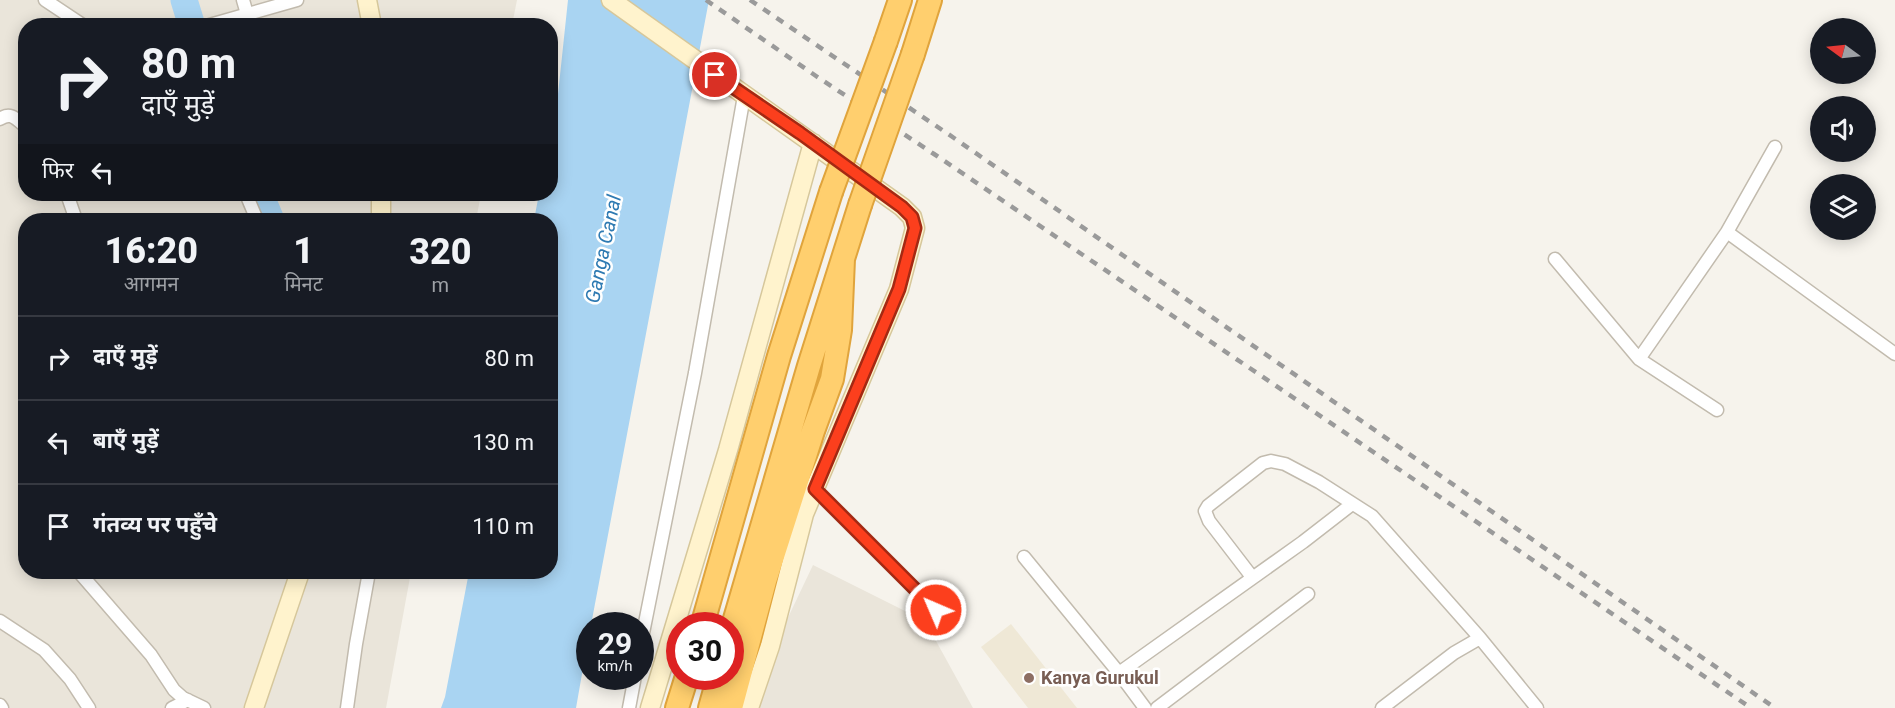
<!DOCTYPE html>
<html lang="hi">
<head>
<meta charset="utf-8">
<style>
	:root { --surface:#171b24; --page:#242831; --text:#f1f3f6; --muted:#9ea1a6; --line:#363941 }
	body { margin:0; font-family:Roboto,"Noto Sans Devanagari",sans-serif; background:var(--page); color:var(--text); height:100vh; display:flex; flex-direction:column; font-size:22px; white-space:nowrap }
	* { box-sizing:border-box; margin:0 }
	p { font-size:20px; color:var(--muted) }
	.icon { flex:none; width:33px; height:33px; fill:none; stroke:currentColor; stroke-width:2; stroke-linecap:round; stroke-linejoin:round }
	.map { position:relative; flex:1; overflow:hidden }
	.details { position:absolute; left:18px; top:213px; width:540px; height:366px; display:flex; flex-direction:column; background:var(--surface); border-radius:24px; box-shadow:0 3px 15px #0003 }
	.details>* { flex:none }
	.top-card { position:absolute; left:18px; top:18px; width:540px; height:183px; border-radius:24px; box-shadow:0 3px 15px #0003; background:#171b24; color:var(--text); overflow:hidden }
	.needle { width:39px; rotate:285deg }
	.fabs { position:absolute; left:1810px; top:18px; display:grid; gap:12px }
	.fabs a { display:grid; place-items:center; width:66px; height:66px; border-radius:50%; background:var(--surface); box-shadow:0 3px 15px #0003; font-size:30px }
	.speed { position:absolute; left:576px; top:612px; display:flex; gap:12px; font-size:30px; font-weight:700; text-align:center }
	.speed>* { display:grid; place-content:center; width:78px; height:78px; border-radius:50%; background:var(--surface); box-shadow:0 3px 15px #0003; line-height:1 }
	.speed small { font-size:15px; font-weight:400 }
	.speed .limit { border:9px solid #d22; background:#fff; color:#111 }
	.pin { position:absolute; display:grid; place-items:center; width:51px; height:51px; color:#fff; margin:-26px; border:3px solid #fff; border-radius:50%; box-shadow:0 2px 6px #0007 }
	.me { position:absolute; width:66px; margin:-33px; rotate:315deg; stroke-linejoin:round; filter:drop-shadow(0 0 4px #0008) }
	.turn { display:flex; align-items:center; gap:21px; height:126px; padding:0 24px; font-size:27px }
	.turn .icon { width:78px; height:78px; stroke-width:2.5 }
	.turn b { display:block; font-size:42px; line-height:51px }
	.then { display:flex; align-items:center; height:57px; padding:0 24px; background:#0003; gap:12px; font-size:22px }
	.eta { display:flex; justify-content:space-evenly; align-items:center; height:102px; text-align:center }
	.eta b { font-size:36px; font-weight:800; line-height:42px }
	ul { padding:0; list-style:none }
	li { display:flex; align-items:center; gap:18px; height:84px; padding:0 24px; border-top:2px solid var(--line) }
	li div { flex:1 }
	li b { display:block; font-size:22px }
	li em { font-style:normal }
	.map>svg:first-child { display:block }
	.residential { fill:#eae5da }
	.education { fill:#efe8d6 }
	.water { fill:#a9d4f2 }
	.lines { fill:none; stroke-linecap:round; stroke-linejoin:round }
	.river { stroke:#a9d4f2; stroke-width:27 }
	.street-casing { stroke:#c2bbae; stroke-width:15 }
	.secondary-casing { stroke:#d6c79b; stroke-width:21 }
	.highway-casing { stroke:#e0a43c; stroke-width:26 }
	.street { stroke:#fff; stroke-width:12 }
	.secondary { stroke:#fff3cd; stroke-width:18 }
	.highway { stroke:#ffcf6e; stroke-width:22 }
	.rail { stroke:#9a9a9a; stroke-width:4.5; stroke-dasharray:8 8; stroke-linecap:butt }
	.highway-bridge-casing { stroke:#e0a43c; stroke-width:26; stroke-linecap:butt }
	.highway-bridge { stroke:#ffcf6e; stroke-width:22 }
	.route-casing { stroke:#a42913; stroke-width:15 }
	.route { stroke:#fc3f1d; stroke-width:10 }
	.education-dot { fill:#8d6e63; stroke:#fff; stroke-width:2 }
	.labels { text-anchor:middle; stroke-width:5; stroke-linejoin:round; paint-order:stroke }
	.education-label { font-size:18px; font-weight:bold; fill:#785e54; stroke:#fff; text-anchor:start }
	.water-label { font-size:20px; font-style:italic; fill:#2e7ab2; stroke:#fff }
</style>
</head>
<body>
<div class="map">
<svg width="1895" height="708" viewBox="0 0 1895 708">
	<rect width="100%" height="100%" fill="#f6f3ec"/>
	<path class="residential" d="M0 0H517L512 25 26 26V194H481L476 220H26V572H411L386 708H0Z
		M813 565 925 621 973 708H745Z"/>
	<path class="education" d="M1011 624 1077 708H1028L981 647Z"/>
	<path class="water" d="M568 0H709L591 625 590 626 589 634 576 708H441L445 697 469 572H550V220H534L539 194H550L551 133 558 94Z"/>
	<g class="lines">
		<path class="river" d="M184 0 192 26
			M260 194 271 220"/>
		<defs>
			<path id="street" d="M45 0 84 26
				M243 0 247 14
				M206 26 297 0
				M0 119C11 111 17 120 26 127
				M67 194 76 220
				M246 194 257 220
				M1727 232 1895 354
				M1555 259 1639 359 1717 410
				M1639 359 1727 232 1775 147
				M815 489 936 610
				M1024 557 1119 673
				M79 572 151 655 174 690 183 698 204 708
				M1252 577 1209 521 1205 511 1208 506 1263 463 1271 461 1285 464 1319 482 1372 516 1480 638 1537 708
				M0 621 44 650 70 679 89 708
				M640 648 695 373 744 96
				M0 705 2 708
				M172 708 188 700
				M347 708 356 644 369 572
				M629 708 635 676
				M1145 708 1119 673 1303 542 1352 504
				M1157 708 1308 594
				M1382 708 1454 653 1480 638"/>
			<path id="secondary" d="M367 0 372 26
				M611 0 902 207 912 217 915 228 899 289 804 514 770 646 749 708
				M381 194V220
				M254 708 300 572
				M650 708 728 450 813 143"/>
			<path id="highway" d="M886 41 900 0
				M913 54 930 0
				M702 626 779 356 831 192
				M730 636 809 366 860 205
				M677 708 687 676
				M710 708 719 676
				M731 708 765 581 813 431 832 379 840 330 843 259"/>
		</defs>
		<use href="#street" class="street-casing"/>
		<use href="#secondary" class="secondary-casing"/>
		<use href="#highway" class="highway-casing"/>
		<use href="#street" class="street"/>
		<use href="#secondary" class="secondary"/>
		<use href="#highway" class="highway"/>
		<path class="rail" d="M706 0 816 76 934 154 1751 708
			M750 0 954 138 1775 708"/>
		<defs>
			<path id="highway-bridge" d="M831 192 886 41
				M860 205 913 54"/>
		</defs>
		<use href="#highway-bridge" class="highway-bridge-casing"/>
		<use href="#highway-bridge" class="highway-bridge"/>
	</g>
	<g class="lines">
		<defs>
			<path id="route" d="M715 75 800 133 902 207 912 217 915 228 899 289 815 489 936 610"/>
		</defs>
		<use href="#route" class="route-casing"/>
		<use href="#route" class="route"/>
	</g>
	<circle class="education-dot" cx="1029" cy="678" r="6"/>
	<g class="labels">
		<g class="education-label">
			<text x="1041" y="684">Kanya Gurukul</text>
		</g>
		<g class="water-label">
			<text transform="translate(603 249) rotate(-78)" y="7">Ganga Canal</text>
		</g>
	</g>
</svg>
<div class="fabs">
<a><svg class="needle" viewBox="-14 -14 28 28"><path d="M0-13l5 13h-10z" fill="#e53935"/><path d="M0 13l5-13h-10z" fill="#9ea1a6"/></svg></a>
<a><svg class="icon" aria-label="sound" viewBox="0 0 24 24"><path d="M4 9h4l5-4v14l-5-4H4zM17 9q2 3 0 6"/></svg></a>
<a><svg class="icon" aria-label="layers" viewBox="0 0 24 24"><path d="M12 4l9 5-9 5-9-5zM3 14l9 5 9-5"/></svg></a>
</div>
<div class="speed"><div>29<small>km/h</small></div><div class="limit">30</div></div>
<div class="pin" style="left:715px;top:75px;background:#d93025"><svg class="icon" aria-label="arrive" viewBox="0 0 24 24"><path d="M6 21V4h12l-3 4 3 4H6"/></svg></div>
<svg class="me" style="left:936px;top:610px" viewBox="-20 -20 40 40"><circle r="17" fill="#fc3f1d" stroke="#fff" stroke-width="3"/><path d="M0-11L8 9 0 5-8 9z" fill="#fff"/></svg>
<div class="top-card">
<div class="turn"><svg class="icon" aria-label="right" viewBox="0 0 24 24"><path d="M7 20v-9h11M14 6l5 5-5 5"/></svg><div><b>80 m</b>दाएँ मुड़ें</div></div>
<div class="then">फिर<svg class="icon" aria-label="left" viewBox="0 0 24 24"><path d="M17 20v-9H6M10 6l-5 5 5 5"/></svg></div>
</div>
<section class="details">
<div class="eta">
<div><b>16:20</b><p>आगमन</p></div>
<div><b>1</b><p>मिनट</p></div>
<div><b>320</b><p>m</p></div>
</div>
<ul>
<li><svg class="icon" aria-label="right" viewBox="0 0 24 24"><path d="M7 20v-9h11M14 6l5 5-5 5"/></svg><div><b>दाएँ मुड़ें</b></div><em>80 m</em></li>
<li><svg class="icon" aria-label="left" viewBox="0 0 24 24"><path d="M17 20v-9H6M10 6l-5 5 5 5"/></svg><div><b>बाएँ मुड़ें</b></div><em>130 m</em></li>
<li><svg class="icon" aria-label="arrive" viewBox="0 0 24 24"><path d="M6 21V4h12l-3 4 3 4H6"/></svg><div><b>गंतव्य पर पहुँचे</b></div><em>110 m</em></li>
</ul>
</section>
</div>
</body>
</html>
